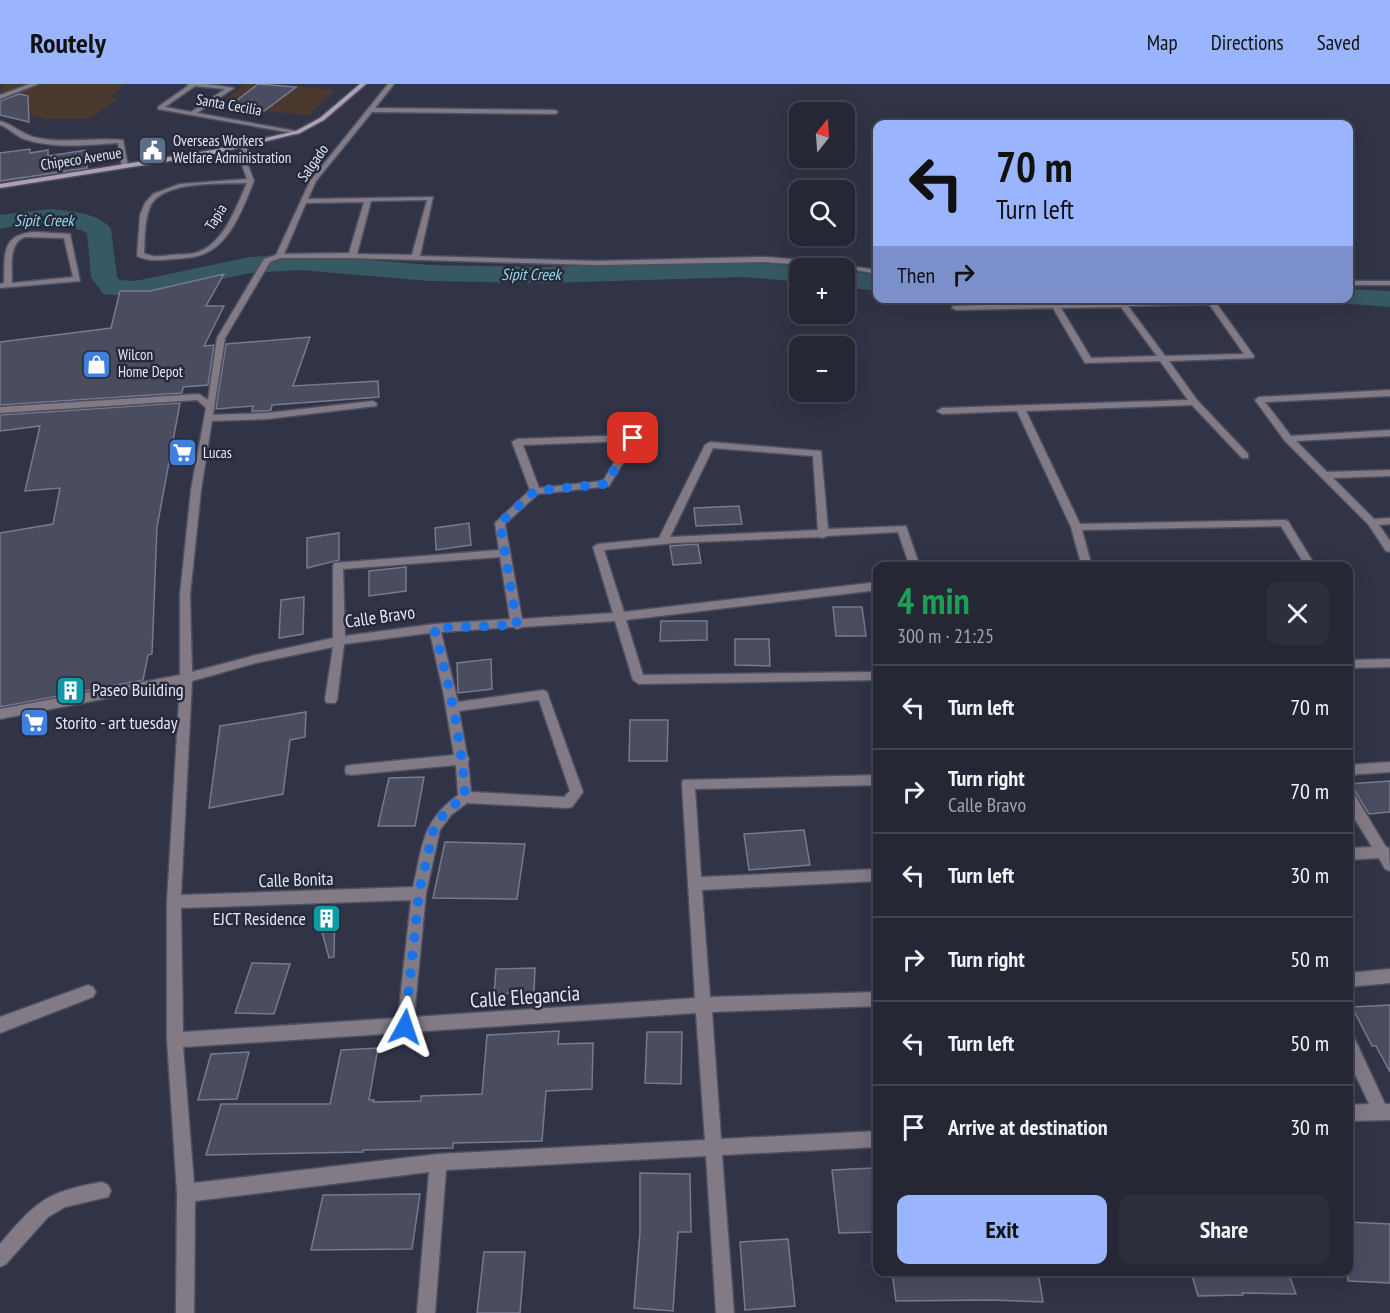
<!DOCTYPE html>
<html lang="en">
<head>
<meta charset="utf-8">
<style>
	:root { --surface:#252734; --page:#2d2f3c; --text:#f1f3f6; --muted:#a3a5ac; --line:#42444f; --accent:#9ab5fd }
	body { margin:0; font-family:"PT Sans Narrow",sans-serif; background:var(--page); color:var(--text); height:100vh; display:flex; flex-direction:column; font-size:22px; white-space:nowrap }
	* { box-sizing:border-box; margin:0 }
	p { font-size:20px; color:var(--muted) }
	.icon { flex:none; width:33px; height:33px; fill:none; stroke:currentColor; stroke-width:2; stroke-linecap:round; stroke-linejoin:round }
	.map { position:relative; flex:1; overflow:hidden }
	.drawer { position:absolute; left:873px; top:478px; width:480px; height:714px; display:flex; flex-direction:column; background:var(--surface); border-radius:12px; box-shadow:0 6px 24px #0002,0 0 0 2px var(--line) }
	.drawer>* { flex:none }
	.banner { position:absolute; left:873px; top:36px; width:480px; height:183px; border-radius:12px; box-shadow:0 6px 24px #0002,0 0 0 2px var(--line); background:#9ab5fd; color:#111; overflow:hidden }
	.needle { width:39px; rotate:17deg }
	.fabs { position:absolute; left:789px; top:18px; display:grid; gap:12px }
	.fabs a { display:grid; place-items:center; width:66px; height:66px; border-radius:12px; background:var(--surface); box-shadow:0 6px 24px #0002,0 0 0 2px var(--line); font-size:30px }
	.pin { position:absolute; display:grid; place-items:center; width:51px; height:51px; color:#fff; margin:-26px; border-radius:12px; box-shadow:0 3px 9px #0006 }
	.me { position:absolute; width:66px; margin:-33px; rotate:5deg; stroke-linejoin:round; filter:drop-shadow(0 0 4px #0008) }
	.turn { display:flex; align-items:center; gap:21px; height:126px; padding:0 24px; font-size:27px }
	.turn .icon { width:78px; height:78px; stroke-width:2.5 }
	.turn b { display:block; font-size:42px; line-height:51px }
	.then { display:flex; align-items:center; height:57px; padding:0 24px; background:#0003; gap:12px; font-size:22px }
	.round { display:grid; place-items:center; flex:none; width:63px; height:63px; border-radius:12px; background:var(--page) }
	.head { display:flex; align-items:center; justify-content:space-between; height:102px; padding:0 24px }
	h1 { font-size:36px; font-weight:700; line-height:45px; color:#1e9e55 }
	.action { display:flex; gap:12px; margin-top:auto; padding:12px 24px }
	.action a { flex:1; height:69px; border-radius:12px; background:var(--accent); color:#111; font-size:24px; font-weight:700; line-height:69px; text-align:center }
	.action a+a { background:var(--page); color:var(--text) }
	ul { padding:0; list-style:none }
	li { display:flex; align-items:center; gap:18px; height:84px; padding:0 24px; border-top:2px solid var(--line) }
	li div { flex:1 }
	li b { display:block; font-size:22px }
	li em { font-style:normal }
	header { display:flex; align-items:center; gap:36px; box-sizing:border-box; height:84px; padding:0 30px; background:var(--accent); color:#111 }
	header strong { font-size:28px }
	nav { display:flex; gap:33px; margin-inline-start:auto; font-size:21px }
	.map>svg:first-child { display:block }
	.education { fill:#4b3930 }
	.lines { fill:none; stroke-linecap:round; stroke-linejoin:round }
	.river { fill:#365963; fill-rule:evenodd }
	.building { fill:#4a4d60; stroke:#777a8f; stroke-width:1.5 }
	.service-casing { stroke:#4e5062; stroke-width:3 }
	.minor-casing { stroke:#4e5062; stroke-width:3 }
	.secondary-casing { stroke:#4e5062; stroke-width:3 }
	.service { fill:#827b86; fill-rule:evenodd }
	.minor { fill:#827b86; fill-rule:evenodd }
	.secondary { fill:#aea1b4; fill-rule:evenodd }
	.route { stroke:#1a73e8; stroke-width:10; stroke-dasharray:0 18 }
	.labels { text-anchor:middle; stroke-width:5; stroke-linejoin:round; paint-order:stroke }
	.far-street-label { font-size:15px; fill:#e4e6f2; stroke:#272a3b }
	.far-poi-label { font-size:15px; fill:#e4e6f2; stroke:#272a3b; text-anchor:start }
	.far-water-label { font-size:16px; font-style:italic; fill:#93d7eb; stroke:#272a3b }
	.street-label { font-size:18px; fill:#e4e6f2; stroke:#272a3b }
	.poi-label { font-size:18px; fill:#e4e6f2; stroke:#272a3b; text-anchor:start }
	.near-street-label { font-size:21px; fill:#e4e6f2; stroke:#272a3b }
</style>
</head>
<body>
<header>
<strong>Routely</strong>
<nav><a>Map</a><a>Directions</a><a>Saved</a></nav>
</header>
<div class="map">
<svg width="1390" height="1229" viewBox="0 0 1390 1229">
	<rect width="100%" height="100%" fill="#313446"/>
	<path class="education" d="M4 0H125L110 14H119L90 35H45L0 23V8Z
		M244 0H274L336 6 309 31 231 24 242 16 227 14Z"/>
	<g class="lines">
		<path class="river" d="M51 125C69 127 100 129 111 145L117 193 120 196 135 197 250 173 299 170 430 181 545 183 745 177 809 184H800V198L745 193 545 199 430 197 299 186 250 189 135 213 103 210 91 193 87 149C60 136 29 139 0 145V131Z
			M844 187 878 191V207L844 203Z
			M1348 205 1390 207V223L1339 219 1336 214H1348Z"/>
	</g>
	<path class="building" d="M258 0 296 3 264 27 227 24Z
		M19 10 28 12 29 38 0 31V17Z
		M30 65V69L48 66V72L86 66 87 84 0 97V69Z
		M224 190 206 222H224L204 262 214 261 208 301 183 303 182 309 0 321V258L111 244 120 207H150Z
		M310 253 293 302 378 297 379 313 272 321 271 326 267 327H252L253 322 216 325 226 260Z
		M180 319 157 443 152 570 148 571 143 596 0 623V449L53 440 60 404 25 407 40 342 0 347V331Z
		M739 422 742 440 696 442 694 424Z
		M469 439 471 461 436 466 435 444Z
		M339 449V476L307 484V454Z
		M698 460 701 479 673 481 670 462Z
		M406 483V507L369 512V487Z
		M304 513 303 550 279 554 281 516Z
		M833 523H862L866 552H836Z
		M661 537H707V556L660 557Z
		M735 555H769L770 582 735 581Z
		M491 575 492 605 458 609 457 579Z
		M306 628 305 653 290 656 283 710 209 724 220 642Z
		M630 636H668L667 677H629Z
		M424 693 415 742H378L389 694Z
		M1390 697V728L1369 730 1355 707 1348 705V700Z
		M804 746 810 781 749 786 744 750Z
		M445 758 525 760 517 815 433 814Z
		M335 821 334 873 329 874 315 822Z
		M252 879 290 880 274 930 235 929Z
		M535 884 534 908 494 910 496 885Z
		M1390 921V988L1376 962H1372L1352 923Z
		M559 947 558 960 593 959 592 1005 546 1007 542 1057 453 1059V1064L363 1066V1068L206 1071 221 1020H330L341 966 378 964 369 1016H374L373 1018 421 1017V1012L482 1010 487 951Z
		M647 948H682L681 1000 645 999Z
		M249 968 237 1015 198 1016 211 970Z
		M873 1084 878 1116V1148L839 1149 832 1086Z
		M640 1089 690 1090 691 1148H678L673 1227 634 1224 640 1148Z
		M420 1110 412 1165 311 1166 323 1111Z
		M1348 1138 1390 1140V1199L1348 1197Z
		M788 1155 795 1222 745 1226 740 1158Z
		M484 1168H525L520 1229H477Z
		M892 1188H1038L1043 1218 991 1216 896 1217Z
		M1191 1188H1288L1296 1210 1242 1209 1243 1211 1198 1212Z"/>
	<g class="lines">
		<defs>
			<path id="service" d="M30 0H38L0 15V11Z
				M0 37C14 41 24 52 38 54 67 60 95 53 123 56L128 82 125 84 122 82 118 59C88 61 54 65 24 55 16 52 9 44 0 41Z
				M373 317 377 320 376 322 267 335 210 337 205 334 210 331 267 329Z
				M88 901 93 903 96 908 93 913 0 949V933Z"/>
			<path id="minor" d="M187 0H207L234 4 197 29 301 48 298 50 158 25V23L189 1ZM195 2 225 5 191 28 165 23Z
				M388 0H394L375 24 555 26 558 28 555 30 372 28 316 97 308 115 433 113 420 172 597 177 764 173 803 176 878 186V190L844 184 764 178 597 181 352 174H280L270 178 225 254 201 406 190 511 192 588 256 571 333 554V482L334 479 499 466 495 439 530 406 512 358 517 355 633 351 638 354 609 402 538 410 505 440 522 535 613 529 593 463 598 460 659 454 705 361 710 358 821 367 828 445 906 442 920 483H910L898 448 827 452 823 454 819 453 674 459 604 466 624 528 878 498V506L626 536 643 591 878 588V596L639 600 633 596 615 537 522 543 517 545 513 543 441 548 458 618 543 606 547 608 583 708 572 723 567 724 467 719 451 731 440 746 426 809 414 933 695 914 682 700 683 696 878 691V701L695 705 701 793 878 785V797L702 806 710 913 878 908V922L712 928 721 1055 878 1047V1063L722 1071 734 1229H716L706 1072 446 1086 435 1229H417L429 1088 195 1117 194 1229H176L177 1109 167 956V818L180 600 0 635V625L180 591V511L191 406 206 324 197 316 0 329V323L199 310 208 316 217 254 264 175 276 171 310 97ZM427 116 412 171 357 170 371 117ZM364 118 349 169 284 170 306 119ZM627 357 603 397 539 404 523 361ZM713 364 813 372 818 446 670 453ZM500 473 510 535 434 540 345 552 343 485ZM430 549 443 607 454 671 351 681 346 682 345 686 346 690 351 691 456 681 458 711C421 738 423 761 413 803L181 811 192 597 256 579 333 563 325 616 327 619H335L337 616 344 560ZM539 616 570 707 564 713 471 708 468 678 469 675 467 671 459 627ZM411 816 398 934 183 948 181 824ZM696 929 705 1056 438 1070 194 1099 183 963 400 949 405 951 411 948Z
				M244 59 247 61 248 81 254 97C243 123 231 161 201 171 192 174 183 174 174 175 161 176 149 178 137 172L140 131 145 119 153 110 180 100 247 95 242 81 241 61ZM247 99C236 123 224 161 195 169 187 171 179 170 171 171 162 172 153 174 144 169 145 154 144 137 150 123 162 96 222 100 247 99Z
				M35 148 70 150 80 197 0 204V200L4 199C5 172 0 150 35 148ZM25 153 64 154 73 193 12 199C12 184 8 159 25 153Z
				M1348 197H1390V201H1348Z
				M1214 216 1254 272 1253 274 1169 277 1197 316 1248 370V374H1242L1192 321 1026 327 1080 440 1284 436 1288 437 1316 483H1306L1281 442 1082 446 1092 483H1082L1071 443 1017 327 942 330 937 327 942 324 1188 316 1160 277 1085 279 1053 224 956 226 952 224 953 222 1051 219 1055 218 1058 219ZM1209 220 1244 270 1165 272 1128 222ZM1121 223 1157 272 1091 274 1061 224Z
				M1390 306V312L1265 318 1291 352 1390 346V352L1296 357 1327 388 1390 386V392L1333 394 1374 435 1390 434V440L1379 441 1390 457V468L1386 467 1368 440 1285 357 1255 316 1259 313Z
				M1390 575V583L1348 584V576Z
				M1390 678V688L1348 691V681Z
				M1348 707 1353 708 1386 763 1389 764 1390 787 1385 785 1379 774 1348 776V764L1372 763 1348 724Z
				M1390 885V899L1348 903V889Z
				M1348 949 1353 951 1385 1020H1390V1036L1348 1037V1021L1369 1020 1348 975Z
				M102 1098 108 1101 111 1107 108 1113 65 1123 48 1133 6 1180 0 1183V1160C36 1118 45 1108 102 1098Z"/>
			<path id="secondary" d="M360 0H366L324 36 300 49 213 70 0 104V100L213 66 296 47 320 34Z"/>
		</defs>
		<use href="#service" class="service-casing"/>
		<use href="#minor" class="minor-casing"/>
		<use href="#secondary" class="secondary-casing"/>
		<use href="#service" class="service"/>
		<use href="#minor" class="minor"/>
		<use href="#secondary" class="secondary"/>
	</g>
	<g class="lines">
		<path class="route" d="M405 943 419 808 434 744 446 727 465 713C462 655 449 601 434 544L517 541 500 439 535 407 606 400 633 354"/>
	</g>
	<defs>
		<symbol id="civic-square" viewBox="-11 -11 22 22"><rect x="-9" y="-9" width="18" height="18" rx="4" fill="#5c6f8a" stroke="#272a3b"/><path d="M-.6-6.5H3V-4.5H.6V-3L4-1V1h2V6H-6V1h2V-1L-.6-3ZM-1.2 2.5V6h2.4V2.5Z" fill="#fff"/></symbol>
		<symbol id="shop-square" viewBox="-11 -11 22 22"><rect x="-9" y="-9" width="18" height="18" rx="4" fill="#3f7fe0" stroke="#272a3b"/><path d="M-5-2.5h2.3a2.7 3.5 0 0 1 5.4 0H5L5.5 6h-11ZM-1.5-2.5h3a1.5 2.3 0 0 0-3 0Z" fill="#fff"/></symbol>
		<symbol id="supermarket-square" viewBox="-11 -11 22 22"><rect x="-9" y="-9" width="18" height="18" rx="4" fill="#3f7fe0" stroke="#272a3b"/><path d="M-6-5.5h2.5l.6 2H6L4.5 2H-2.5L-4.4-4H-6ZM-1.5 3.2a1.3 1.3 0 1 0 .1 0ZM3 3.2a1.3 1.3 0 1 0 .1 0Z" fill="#fff"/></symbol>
		<symbol id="building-square" viewBox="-11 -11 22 22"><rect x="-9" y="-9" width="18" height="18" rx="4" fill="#0f9aa8" stroke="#272a3b"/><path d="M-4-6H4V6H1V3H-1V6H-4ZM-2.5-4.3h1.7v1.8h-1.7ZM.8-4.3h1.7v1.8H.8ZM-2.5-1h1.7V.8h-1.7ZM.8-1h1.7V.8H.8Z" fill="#fff"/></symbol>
	</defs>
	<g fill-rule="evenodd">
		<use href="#civic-square" x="136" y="50" width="33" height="33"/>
		<use href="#shop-square" x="80" y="264" width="33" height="33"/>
		<use href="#supermarket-square" x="166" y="352" width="33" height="33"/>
		<use href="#building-square" x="54" y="590" width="33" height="33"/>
		<use href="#supermarket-square" x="18" y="622" width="33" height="33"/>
		<use href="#building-square" x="310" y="818" width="33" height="33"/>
	</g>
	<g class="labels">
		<g class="far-street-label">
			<text transform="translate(229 21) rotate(10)" y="5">Santa Cecilia</text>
			<text transform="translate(81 75) rotate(-9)" y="5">Chipeco Avenue</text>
			<text transform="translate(313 79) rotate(-55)" y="5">Salgado</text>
			<text transform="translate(216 133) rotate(-58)" y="5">Tapia</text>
		</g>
		<g class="far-poi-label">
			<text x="173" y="62">Overseas Workers<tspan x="173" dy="17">Welfare Administration</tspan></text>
			<text x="118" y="276">Wilcon<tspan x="118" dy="17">Home Depot</tspan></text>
			<text x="203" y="374">Lucas</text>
		</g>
		<g class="far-water-label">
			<text x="44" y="142">Sipit Creek</text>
			<text x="531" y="196">Sipit Creek</text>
		</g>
		<g class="street-label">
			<text transform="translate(380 533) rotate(-8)" y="6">Calle Bravo</text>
			<text transform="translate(296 796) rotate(-2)" y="6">Calle Bonita</text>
		</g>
		<g class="poi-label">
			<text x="92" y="612">Paseo Building</text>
			<text x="55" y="645">Storito - art tuesday</text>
			<text x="306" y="841" text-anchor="end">EJCT Residence</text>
		</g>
		<g class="near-street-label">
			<text transform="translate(525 913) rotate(-4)" y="7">Calle Elegancia</text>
		</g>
	</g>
</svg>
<div class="fabs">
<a><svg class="needle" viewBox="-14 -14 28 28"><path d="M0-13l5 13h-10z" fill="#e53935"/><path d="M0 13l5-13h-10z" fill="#a3a5ac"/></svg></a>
<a><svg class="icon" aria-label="search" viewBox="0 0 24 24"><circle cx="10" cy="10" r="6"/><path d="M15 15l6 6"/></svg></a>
<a>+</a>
<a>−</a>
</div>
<div class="pin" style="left:633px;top:354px;background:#d93025"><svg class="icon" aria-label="arrive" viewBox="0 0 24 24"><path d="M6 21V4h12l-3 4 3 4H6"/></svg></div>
<svg class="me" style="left:405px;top:943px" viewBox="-20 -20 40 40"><path d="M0-17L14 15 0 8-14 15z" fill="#1a73e8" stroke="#fff" stroke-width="4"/></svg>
<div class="banner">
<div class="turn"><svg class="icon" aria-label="left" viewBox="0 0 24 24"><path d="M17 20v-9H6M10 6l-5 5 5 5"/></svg><div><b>70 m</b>Turn left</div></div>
<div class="then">Then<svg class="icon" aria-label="right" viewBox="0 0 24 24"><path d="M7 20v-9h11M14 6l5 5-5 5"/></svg></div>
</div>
<section class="drawer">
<div class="head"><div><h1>4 min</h1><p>300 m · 21:25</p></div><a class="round"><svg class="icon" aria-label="close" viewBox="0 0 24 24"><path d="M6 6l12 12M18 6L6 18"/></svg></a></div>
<ul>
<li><svg class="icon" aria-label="left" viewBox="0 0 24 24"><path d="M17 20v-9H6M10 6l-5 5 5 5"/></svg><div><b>Turn left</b></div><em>70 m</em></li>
<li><svg class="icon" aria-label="right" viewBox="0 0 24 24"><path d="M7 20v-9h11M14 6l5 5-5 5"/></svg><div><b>Turn right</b><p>Calle Bravo</p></div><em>70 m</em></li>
<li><svg class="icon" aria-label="left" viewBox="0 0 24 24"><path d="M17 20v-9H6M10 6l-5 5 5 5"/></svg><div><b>Turn left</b></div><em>30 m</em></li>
<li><svg class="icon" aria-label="right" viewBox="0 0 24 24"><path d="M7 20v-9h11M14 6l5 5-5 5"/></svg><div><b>Turn right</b></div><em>50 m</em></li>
<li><svg class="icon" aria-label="left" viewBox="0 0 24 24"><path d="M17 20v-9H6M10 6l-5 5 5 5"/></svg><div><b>Turn left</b></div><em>50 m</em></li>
<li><svg class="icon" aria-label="arrive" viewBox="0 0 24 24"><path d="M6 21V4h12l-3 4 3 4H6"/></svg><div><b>Arrive at destination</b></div><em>30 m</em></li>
</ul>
<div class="action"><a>Exit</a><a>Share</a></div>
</section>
</div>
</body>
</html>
